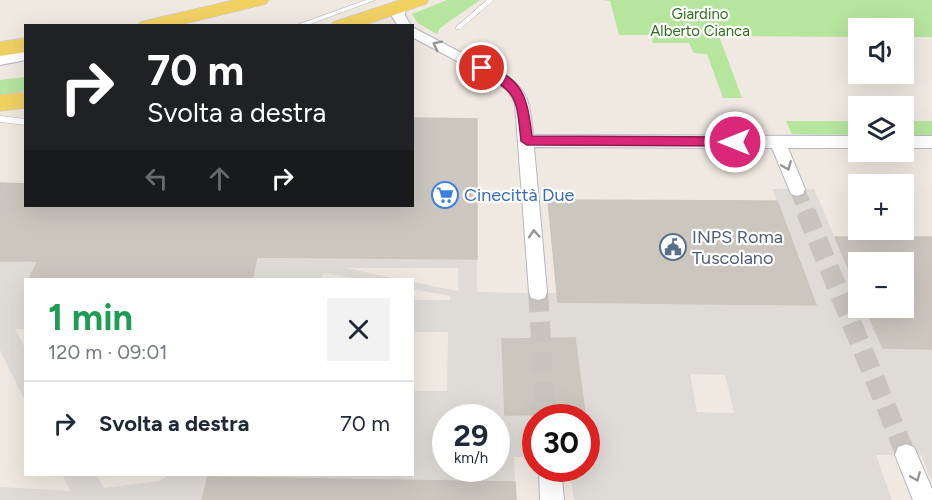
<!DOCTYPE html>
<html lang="it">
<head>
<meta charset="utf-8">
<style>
	:root { --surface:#fff; --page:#f2f2f3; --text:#1f2937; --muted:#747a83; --line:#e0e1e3 }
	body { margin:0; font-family:Figtree,sans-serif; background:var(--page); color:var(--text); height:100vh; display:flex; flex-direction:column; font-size:22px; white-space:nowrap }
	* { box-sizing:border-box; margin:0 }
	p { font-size:20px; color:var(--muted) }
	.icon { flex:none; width:33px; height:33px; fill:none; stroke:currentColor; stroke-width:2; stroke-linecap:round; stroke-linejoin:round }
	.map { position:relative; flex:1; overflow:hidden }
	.sheet { position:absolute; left:24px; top:278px; width:390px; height:198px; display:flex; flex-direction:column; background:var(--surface); border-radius:0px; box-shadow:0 6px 24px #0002 }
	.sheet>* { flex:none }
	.banner { position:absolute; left:24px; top:24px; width:390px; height:183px; border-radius:0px; box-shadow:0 6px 24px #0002; background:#202124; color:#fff; overflow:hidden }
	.controls { position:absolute; left:848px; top:18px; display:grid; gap:12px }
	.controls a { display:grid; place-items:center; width:66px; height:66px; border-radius:0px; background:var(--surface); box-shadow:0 6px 24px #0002; font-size:30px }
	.speed { position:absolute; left:432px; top:404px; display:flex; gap:12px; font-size:30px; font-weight:700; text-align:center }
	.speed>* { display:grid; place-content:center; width:78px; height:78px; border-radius:50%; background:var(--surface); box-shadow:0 6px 24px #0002; line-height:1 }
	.speed small { font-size:15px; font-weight:400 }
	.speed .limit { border:9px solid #d22; background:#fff; color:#111 }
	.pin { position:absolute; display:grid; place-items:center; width:51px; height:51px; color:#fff; margin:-26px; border:3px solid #fff; border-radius:50%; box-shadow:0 2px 6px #0007 }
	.me { position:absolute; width:66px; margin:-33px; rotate:270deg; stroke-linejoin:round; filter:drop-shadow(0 0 4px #0008) }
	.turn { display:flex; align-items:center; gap:21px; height:126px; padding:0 24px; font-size:27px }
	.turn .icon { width:78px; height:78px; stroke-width:2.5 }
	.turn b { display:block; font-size:42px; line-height:51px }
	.lanes { display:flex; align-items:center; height:57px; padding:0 24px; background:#0003; justify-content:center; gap:30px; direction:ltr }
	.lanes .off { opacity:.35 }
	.round { display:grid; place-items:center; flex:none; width:63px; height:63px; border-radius:0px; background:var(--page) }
	.summary { display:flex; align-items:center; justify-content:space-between; height:102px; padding:0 24px }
	h1 { font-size:36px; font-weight:700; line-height:45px; color:#1e9e55 }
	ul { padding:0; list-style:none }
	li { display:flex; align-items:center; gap:18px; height:84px; padding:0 24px; border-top:2px solid var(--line) }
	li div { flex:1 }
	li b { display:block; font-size:22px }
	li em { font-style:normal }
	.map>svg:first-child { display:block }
	.green { fill:#b6e59e }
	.plaza { fill:#dfdcd8; fill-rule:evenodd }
	.building { fill:#cbc7bf; stroke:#cbc5ba; stroke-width:1.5 }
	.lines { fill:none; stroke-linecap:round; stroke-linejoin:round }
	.minor-tunnel-far1 { stroke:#c8c4bd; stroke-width:15; stroke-dasharray:15 8; stroke-linecap:butt }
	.minor-tunnel { stroke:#c8c4bd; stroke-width:20; stroke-dasharray:20 10; stroke-linecap:butt }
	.service-casing { stroke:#b4b7c1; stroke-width:1 }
	.minor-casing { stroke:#b4b7c1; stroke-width:2 }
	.primary-casing { stroke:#c9c9c9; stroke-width:1 }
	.service { fill:#fff; fill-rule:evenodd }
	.minor { fill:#fff; fill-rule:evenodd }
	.primary { fill:#f2d163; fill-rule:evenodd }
	.oneway { stroke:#969696 }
	.route { fill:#db2777; stroke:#8e194d; stroke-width:1.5 }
	.labels { text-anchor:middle; stroke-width:4.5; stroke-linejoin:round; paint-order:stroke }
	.far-park-label { font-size:15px; fill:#2c6e1b; stroke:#fff }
	.shop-label { font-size:18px; fill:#366cbe; stroke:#fff; text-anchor:start }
	.service-label { font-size:18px; fill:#4e5e75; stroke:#fff; text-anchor:start }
</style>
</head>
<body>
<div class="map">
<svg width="932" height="500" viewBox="0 0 932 500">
	<rect width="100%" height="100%" fill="#efe9e1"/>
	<path class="green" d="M447 0H480L440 28 437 34 418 23 412 14Z
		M602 0H932V37H903V28H858V37L719 36 742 98H723L707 54 694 53 689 43H653L651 35H619L610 1Z
		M25 77V91L0 95V80Z
		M786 121H858V135L792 134Z
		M903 121H932V135H903Z"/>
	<path class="plaza" d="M772 189H814L858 291V308H865L883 348 932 349V482L921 455H876L892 500H574L569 468H586V417H536L535 457H514L515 482 208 477 202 500H0V487L70 491 62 474H96L104 488 159 481 170 474H412L413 391H447L448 332H413V300H450V296L413 289V282L458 291V268H346L397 279H358L324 273 321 279H252L257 257 477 259V292L557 293 816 304ZM690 374 725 375 734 413 697 412ZM446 417H496V468H446Z
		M0 261H38L29 279H26L25 329H15L25 348V401L0 350Z"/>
	<path class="building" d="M412 118 477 119V259L257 257 252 279H29L38 261H0V183L26 184V206H412Z
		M548 200 777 201 816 305 558 302Z
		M835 237H932V349L883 348 865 308H903V262H858V291Z
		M575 338 585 414 505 415 502 339Z
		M208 477 515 482 516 500H202Z"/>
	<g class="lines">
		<path class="minor-tunnel-far1" d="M797 189 807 213"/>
		<path class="minor-tunnel" d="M806 212 906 455
			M538 292 546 417"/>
		<defs>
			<path id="service" d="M366 0H375L305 26H294Z
				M487 0H494L460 29H456V27Z
				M0 116 26 119V125L0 122Z"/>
			<path id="minor" d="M400 3 406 7 405 15 411 26H398L391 15 395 4Z
				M412 27 508 77C531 93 530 109 533 135L858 136V148H788L805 189 803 194 797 196 791 194 789 189 772 148 534 147 547 292 545 298 538 300 531 298 529 292 515 103 509 92 498 83 412 37Z
				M26 51V60L0 65V55Z
				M903 136H932V148H903Z
				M906 444 914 447 932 489V500H913L895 455 898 447Z
				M539 468H561L564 500H540Z"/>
			<path id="primary" d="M234 0H269L266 4 176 26H137L140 22Z
				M400 0H429L426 4 362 26H330L333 22Z
				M26 38V52L0 56V42Z
				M26 92V108L0 111V95Z"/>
		</defs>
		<use href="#service" class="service-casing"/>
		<use href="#minor" class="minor-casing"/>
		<use href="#primary" class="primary-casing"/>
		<use href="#service" class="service"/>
		<use href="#minor" class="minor"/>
		<use href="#primary" class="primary"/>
	</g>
	<defs><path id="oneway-chevron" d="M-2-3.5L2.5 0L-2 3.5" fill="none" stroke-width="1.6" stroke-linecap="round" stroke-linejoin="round" transform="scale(1.5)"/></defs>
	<g class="oneway">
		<use href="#oneway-chevron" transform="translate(437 45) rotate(-153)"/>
		<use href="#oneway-chevron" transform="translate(787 166) rotate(68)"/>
		<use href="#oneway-chevron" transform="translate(534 234) rotate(-94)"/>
		<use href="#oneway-chevron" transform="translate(916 477) rotate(68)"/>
	</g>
	<path class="route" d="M482 64C524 78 527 97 532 136L735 137 741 142 735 146 527 145 521 141C516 95 518 94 478 70L476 68Z"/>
	<defs>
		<symbol id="supermarket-ring" viewBox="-11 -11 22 22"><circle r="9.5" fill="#fff" stroke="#3f7fe0" stroke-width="1.5"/><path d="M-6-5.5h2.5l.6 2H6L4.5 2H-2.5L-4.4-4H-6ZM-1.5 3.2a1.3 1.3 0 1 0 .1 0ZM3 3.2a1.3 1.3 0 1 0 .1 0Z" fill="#3f7fe0"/></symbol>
		<symbol id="civic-ring" viewBox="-11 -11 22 22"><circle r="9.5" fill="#fff" stroke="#5c6f8a" stroke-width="1.5"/><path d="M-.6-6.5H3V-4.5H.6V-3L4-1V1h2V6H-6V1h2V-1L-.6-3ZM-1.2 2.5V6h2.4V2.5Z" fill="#5c6f8a"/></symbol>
	</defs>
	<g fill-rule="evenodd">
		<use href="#supermarket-ring" x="430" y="180" width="30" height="30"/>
		<use href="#civic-ring" x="658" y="232" width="30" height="30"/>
	</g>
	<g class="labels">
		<g class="far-park-label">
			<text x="700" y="19">Giardino<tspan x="700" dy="17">Alberto Cianca</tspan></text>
		</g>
		<g class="shop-label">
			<text x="464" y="201">Cinecittà Due</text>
		</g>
		<g class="service-label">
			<text x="692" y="243">INPS Roma<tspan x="692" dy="21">Tuscolano</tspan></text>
		</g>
	</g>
</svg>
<div class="controls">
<a><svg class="icon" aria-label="sound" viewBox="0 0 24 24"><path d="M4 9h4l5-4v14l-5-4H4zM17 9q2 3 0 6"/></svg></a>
<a><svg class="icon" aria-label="layers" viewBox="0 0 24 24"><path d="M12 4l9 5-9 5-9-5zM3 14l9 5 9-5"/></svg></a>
<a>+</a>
<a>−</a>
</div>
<div class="speed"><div>29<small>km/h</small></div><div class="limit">30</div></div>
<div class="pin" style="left:482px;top:68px;background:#d93025"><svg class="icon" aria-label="arrive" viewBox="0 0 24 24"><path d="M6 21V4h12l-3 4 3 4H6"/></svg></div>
<svg class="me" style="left:735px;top:142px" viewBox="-20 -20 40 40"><circle r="17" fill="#db2777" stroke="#fff" stroke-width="3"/><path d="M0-11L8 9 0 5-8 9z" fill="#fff"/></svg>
<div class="banner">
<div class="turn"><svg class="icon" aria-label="right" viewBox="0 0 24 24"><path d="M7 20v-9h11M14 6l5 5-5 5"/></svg><div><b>70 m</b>Svolta a destra</div></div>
<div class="lanes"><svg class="icon off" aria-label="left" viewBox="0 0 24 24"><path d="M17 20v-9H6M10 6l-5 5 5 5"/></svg><svg class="icon off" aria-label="ahead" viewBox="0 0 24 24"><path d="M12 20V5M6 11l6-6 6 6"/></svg><svg class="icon" aria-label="right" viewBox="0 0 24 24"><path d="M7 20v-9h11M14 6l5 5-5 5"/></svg></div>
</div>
<section class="sheet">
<div class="summary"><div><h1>1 min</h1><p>120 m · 09:01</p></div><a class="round"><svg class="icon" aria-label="close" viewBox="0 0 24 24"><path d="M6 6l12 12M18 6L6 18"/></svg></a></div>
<ul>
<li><svg class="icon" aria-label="right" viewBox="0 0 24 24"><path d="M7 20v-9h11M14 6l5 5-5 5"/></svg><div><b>Svolta a destra</b></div><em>70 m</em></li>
</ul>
</section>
</div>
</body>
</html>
